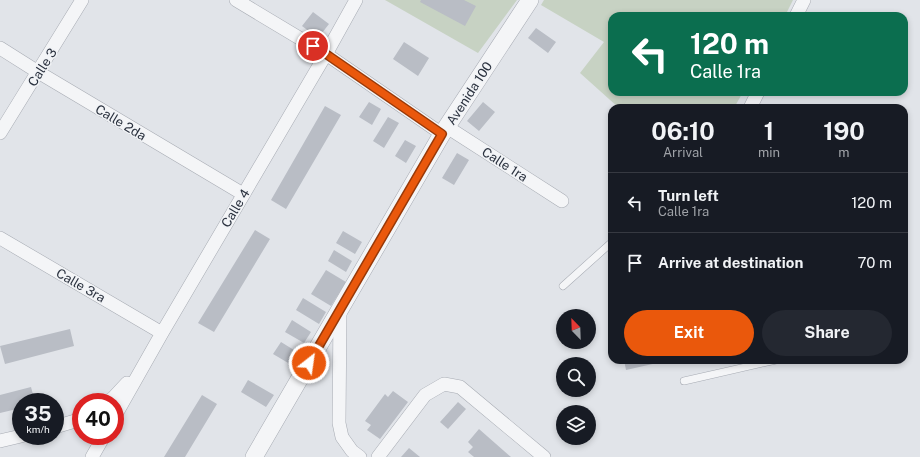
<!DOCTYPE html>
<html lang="en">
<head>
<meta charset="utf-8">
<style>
	:root { --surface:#171b24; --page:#242831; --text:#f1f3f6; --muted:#9ea1a6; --line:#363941; --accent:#ea580c }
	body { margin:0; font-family:"Public Sans",sans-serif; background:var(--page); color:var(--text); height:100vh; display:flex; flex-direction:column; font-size:15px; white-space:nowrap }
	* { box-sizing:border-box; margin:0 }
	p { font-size:13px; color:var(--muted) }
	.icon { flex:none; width:22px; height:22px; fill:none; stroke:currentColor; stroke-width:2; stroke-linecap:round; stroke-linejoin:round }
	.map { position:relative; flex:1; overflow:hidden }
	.sheet { position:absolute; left:608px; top:104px; width:300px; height:260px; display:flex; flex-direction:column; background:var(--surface); border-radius:12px; box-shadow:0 2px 6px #0003 }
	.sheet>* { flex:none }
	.banner { position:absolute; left:608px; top:12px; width:300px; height:84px; border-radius:12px; box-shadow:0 2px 6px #0003; background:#0b6e4f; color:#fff; overflow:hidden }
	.needle { width:26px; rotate:337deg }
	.buttons { position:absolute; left:556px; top:309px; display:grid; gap:8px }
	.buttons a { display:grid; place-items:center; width:40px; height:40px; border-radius:50%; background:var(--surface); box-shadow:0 2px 6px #0003; font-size:20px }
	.speed { position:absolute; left:12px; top:393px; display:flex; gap:8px; font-size:20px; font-weight:700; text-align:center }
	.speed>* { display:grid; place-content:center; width:52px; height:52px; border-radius:50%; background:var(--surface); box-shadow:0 2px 6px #0003; line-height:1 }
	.speed small { font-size:10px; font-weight:400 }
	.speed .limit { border:6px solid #d22; background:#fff; color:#111 }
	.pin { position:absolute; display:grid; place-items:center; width:34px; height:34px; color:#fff; margin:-17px; border:2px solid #fff; border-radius:50%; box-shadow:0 1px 4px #0007 }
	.me { position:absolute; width:44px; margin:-22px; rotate:30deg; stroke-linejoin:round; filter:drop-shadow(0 0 3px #0008) }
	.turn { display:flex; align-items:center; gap:14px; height:84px; padding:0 16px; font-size:18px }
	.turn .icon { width:52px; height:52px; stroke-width:2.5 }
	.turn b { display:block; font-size:28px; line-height:34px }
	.eta { display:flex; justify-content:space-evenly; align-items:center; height:68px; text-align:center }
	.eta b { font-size:24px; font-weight:700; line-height:28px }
	.cta { display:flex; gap:8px; margin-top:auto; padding:8px 16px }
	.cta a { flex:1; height:46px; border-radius:24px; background:var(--accent); color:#fff; font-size:16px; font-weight:700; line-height:46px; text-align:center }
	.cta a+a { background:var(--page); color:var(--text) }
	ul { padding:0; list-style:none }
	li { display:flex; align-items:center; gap:12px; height:60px; padding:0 16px; border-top:1px solid var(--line) }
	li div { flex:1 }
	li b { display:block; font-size:15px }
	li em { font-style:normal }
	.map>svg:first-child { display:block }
	.green { fill:#c7d2c3 }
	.building { fill:#b9bdc5 }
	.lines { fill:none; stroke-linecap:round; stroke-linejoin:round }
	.service-casing { stroke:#a7abb3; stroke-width:8 }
	.minor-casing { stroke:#a7abb3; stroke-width:14 }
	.tertiary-casing { stroke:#a7abb3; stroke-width:18 }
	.service { stroke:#f4f5f7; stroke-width:7 }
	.minor { stroke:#f4f5f7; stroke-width:13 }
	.tertiary { stroke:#f4f5f7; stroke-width:17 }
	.route-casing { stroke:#983908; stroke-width:10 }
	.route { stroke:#ea580c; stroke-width:7 }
	.labels { text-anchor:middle; stroke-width:3; stroke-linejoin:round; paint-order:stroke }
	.street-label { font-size:13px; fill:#2b323f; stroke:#f1f3f6 }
</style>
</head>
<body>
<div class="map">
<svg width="920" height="457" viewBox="0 0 920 457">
	<rect width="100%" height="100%" fill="#e1e4e9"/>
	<path class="green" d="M385 0H517L478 53Z
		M544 0H793L785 16H612V92H743L734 108H619L580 73 604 42 541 5Z"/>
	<path class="building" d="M421 0H464L476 6 465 26 420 2Z
		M313 12 329 24 318 38 302 26Z
		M536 28 556 42 548 53 528 38Z
		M404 42 429 58 418 76 393 59Z
		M369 102 381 109 372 125 359 117Z
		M483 102 495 112 479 131 467 121Z
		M325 106 341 115 286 209 271 200Z
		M388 117 399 123 384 148 373 141Z
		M405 140 416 146 406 163 395 156Z
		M457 153 469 160 454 185 442 178Z
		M255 230 270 239 214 332 198 323Z
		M343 231 362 242 355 254 336 243Z
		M334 250 352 261 346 272 328 261Z
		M326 270 346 282 331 306 311 294Z
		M303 298 326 312 319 324 296 310Z
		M292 320 311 332 304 343 285 332Z
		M70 329 74 346 5 364 0 346Z
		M281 342 302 355 295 367 273 354Z
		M624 360H666V361L626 370Z
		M248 380 274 395 266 407 241 392Z
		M31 387 35 402H21V408L0 413V395Z
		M393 391 408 402 380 439 367 430 371 425 365 421 385 394 388 397Z
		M202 395 217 404 185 457H164Z
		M458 402 466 409 448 429 440 422Z
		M479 429 511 457H474L468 452 473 447 468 442Z
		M409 448 420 457H401Z"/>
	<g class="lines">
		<defs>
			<path id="service" d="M563 286 612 242
				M684 381 776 360"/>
			<path id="minor" d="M236 0 326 54 442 134
				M796 16 804 0
				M0 48 38 72 243 194
				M750 108 758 92
				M447 127 562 201
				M0 133 82 0
				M0 238 162 333
				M340 309 339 423 342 437 352 451 360 457
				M107 402 113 398 127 383
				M115 416 162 333 326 54 356 0
				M55 427 75 421 81 418
				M0 441 21 436
				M92 457 104 436
				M378 457 425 395 444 384 460 387 544 457"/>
			<path id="tertiary" d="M254 457 442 134 530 0"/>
		</defs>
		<use href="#service" class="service-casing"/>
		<use href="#minor" class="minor-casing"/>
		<use href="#tertiary" class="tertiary-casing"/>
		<use href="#service" class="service"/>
		<use href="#minor" class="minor"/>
		<use href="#tertiary" class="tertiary"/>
	</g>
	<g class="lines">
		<defs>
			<path id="route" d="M309 363 442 134 326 54 313 46"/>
		</defs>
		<use href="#route" class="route-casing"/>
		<use href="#route" class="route"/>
	</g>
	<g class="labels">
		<g class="street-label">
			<text transform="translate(42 67) rotate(-58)" y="5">Calle 3</text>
			<text transform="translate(469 93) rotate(-57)" y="5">Avenida 100</text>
			<text transform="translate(121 122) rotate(31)" y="5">Calle 2da</text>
			<text transform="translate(505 164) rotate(33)" y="5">Calle 1ra</text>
			<text transform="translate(235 208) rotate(-59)" y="5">Calle 4</text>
			<text transform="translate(81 285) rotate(30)" y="5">Calle 3ra</text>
		</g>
	</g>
</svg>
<div class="buttons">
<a><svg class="needle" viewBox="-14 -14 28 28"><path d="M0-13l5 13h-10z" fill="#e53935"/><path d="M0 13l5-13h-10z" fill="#9ea1a6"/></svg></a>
<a><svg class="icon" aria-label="search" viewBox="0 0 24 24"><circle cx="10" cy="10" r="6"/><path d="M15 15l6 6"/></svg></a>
<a><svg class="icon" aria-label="layers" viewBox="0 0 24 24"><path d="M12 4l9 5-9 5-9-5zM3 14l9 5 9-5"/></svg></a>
</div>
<div class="speed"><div>35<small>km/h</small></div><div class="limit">40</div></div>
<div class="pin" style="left:313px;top:46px;background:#d93025"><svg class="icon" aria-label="arrive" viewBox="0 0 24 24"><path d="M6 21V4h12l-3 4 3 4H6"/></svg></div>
<svg class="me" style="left:309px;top:363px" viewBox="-20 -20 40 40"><circle r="17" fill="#ea580c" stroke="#fff" stroke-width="3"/><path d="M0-11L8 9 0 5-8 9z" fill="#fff"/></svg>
<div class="banner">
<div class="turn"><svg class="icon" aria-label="left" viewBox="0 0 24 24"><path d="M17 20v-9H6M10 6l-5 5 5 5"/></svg><div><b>120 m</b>Calle 1ra</div></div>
</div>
<section class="sheet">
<div class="eta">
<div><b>06:10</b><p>Arrival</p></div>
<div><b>1</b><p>min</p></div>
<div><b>190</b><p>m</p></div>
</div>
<ul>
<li><svg class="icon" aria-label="left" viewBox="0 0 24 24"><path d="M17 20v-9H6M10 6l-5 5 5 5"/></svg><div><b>Turn left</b><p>Calle 1ra</p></div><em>120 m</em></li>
<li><svg class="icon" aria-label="arrive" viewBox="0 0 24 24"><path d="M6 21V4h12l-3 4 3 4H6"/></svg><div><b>Arrive at destination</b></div><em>70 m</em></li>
</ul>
<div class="cta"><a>Exit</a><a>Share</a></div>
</section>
</div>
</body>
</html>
